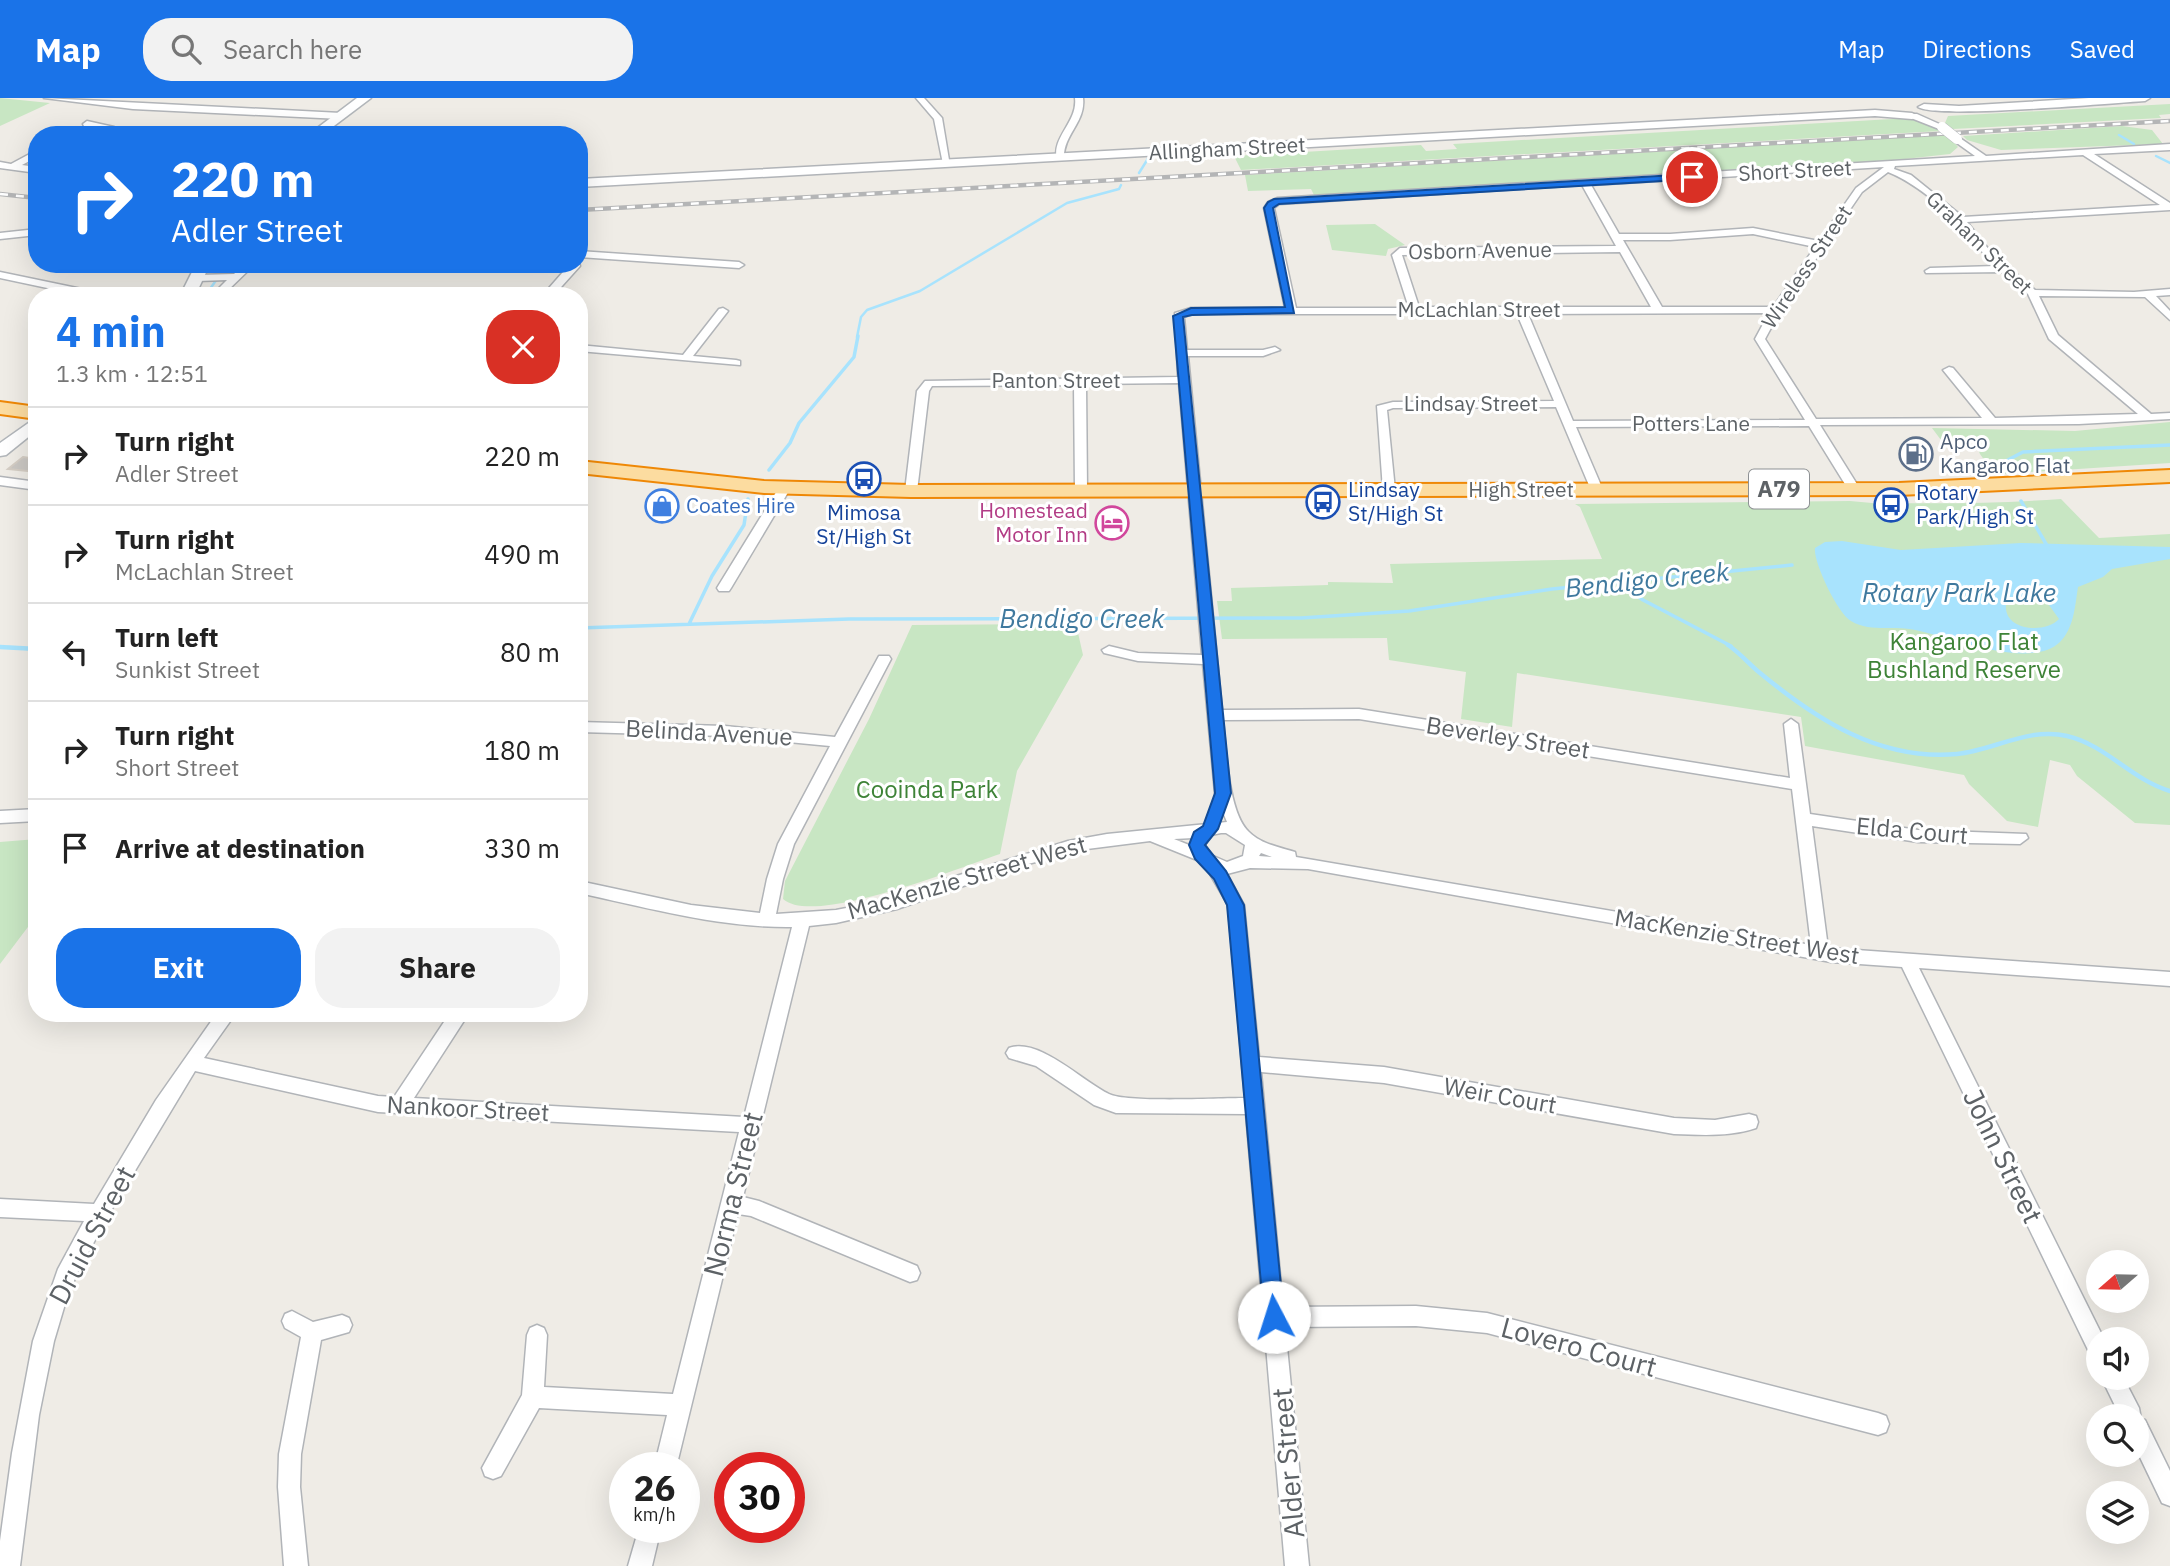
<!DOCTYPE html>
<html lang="en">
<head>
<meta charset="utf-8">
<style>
	:root { --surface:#fff; --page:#f2f2f2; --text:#222; --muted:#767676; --line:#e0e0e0; --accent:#1a73e8 }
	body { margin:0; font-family:"IBM Plex Sans",sans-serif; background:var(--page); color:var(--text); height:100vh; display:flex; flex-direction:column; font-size:26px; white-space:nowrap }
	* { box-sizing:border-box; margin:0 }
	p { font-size:23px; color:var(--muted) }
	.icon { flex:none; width:38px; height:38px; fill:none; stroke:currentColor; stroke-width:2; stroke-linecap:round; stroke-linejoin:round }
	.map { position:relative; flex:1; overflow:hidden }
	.drawer { position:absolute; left:28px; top:189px; width:560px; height:735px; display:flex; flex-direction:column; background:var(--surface); border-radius:28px; box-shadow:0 7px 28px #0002 }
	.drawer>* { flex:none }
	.guide { position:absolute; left:28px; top:28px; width:560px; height:147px; border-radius:28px; box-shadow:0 7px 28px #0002; background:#1a73e8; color:#fff; overflow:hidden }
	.needle { width:46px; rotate:250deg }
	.tools { position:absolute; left:2086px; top:1152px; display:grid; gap:14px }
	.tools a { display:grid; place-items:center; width:63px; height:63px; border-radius:50%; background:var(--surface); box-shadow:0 7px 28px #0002; font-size:35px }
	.speed { position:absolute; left:609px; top:1354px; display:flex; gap:14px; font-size:35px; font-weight:700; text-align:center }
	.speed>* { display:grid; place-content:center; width:91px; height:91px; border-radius:50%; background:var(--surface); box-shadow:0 7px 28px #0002; line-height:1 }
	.speed small { font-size:18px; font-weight:400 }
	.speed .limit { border:10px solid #d22; background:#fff; color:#111 }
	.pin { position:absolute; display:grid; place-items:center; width:60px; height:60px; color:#fff; margin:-30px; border:4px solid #fff; border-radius:50%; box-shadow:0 2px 7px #0007 }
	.me { position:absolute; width:77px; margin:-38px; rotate:355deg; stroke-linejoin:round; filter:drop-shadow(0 0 5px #0008) }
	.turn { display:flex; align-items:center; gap:24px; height:147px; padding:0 28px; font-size:32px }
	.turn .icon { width:91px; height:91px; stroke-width:2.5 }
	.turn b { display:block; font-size:49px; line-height:60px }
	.round { display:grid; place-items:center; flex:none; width:74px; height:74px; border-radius:28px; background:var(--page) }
	.overview { display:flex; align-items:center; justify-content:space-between; height:119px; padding:0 28px }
	h1 { font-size:42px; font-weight:700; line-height:52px; color:var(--accent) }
	.cta { display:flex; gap:14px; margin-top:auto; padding:14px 28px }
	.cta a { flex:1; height:80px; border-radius:28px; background:var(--accent); color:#fff; font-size:28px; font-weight:700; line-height:80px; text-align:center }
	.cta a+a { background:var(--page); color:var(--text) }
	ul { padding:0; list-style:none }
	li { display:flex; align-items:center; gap:21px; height:98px; padding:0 28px; border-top:2px solid var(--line) }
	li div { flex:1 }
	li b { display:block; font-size:26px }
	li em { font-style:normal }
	header { display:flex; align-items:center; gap:42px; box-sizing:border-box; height:98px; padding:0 35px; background:var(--accent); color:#fff }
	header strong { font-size:33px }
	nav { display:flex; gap:38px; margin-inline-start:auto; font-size:24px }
	.search { width:490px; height:63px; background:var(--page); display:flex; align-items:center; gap:18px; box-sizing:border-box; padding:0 24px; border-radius:28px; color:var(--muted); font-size:26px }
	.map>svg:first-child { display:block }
	.green { fill:#c8e6c3 }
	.water { fill:#a8e3fd; fill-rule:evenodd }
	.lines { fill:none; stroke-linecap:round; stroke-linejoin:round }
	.stream-far2 { stroke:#a8e3fd; stroke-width:2.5 }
	.stream-far1 { stroke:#a8e3fd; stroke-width:3.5 }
	.stream { stroke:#a8e3fd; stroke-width:4.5 }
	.building { fill:#cac7c3; stroke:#d4cdc4; stroke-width:2 }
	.minor-casing { stroke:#b1b4b8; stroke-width:3 }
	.tertiary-casing { stroke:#b1b4b8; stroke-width:3 }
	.secondary-casing { stroke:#b2b6ba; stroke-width:3 }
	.trunk-casing { stroke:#ef8806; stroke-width:4 }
	.minor { fill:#fff; fill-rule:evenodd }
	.tertiary { fill:#fff; fill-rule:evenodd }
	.secondary { fill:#fff; fill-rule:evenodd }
	.trunk { fill:#fcdca0; fill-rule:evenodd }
	.rail-casing { stroke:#b4b5b6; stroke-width:4.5 }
	.rail { stroke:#fff; stroke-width:2.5; stroke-dasharray:8; stroke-linecap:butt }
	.minor-bridge-casing { stroke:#b1b4b8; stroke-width:11; stroke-linecap:butt }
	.minor-bridge { stroke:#fff; stroke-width:10 }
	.route { fill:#1a73e8; stroke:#114b97; stroke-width:2 }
	.labels { text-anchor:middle; stroke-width:6; stroke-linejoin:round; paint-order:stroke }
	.far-street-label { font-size:21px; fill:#5d6266; stroke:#fff }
	.far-service-label { font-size:21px; fill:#4e5e75; stroke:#fff; text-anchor:start }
	.far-transit-label { font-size:21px; fill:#164399; stroke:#fff; text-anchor:start }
	.far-shop-label { font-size:21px; fill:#366cbe; stroke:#fff; text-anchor:start }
	.far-hotel-label { font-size:21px; fill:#b23c85; stroke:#fff; text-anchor:end }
	.shield { fill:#fff; stroke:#8e9194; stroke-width:2 }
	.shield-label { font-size:23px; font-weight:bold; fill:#5d6266 }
	.park-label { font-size:24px; fill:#3e8337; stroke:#fff }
	.street-label { font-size:24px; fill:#5d6266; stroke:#fff }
	.water-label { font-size:26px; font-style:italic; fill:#3f799e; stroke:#fff }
	.near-street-label { font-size:28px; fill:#5d6266; stroke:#fff }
</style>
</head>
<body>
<header>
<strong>Map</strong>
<div class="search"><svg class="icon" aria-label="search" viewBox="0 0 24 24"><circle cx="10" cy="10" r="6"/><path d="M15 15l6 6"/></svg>Search here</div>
<nav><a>Map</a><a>Directions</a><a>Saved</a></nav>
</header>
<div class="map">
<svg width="2170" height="1468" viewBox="0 0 2170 1468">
	<rect width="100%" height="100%" fill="#efece6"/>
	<path class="green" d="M0 0 50 5 0 28Z
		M2170 6V16L2159 17 2161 20 1953 31 1945 25 1948 18Z
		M1910 20 1941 33 1241 72 1234 58 1421 47 1426 53 1457 51 1453 46Z
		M2122 28 2152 32 2163 46 2001 52 1967 42 1963 38Z
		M1948 37 1958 49 1950 56 1869 65 1314 97 1311 91 1248 93 1245 77Z
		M1375 126 1405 147 1388 151 1386 158 1332 152 1326 127Z
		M2170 324V365L2001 376H1994L1980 356 1974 342H1941L1932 330 2075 333Z
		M2061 401 2099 440 2170 436V727L2135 725 2077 678 2070 667 2050 662 2038 729 2007 723 1969 686 1964 677 1805 648 1801 619 1517 575 1512 629 1461 621 1466 574 1389 562 1387 540 1222 541 1217 503H1232L1231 490 1328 487V484L1393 485 1390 466 1602 461 1580 409 1575 406 1850 403 1894 407 1893 405C1949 406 2006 405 2061 401Z
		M1076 526 1083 557 1017 673 1000 756C961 769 814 829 783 801L785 783 869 621 912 527Z
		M37 741V817L0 866V744Z"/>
	<path class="water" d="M1842 443 1901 452 2021 445 2170 449V461L2112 471 2103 479 2078 489C2075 508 2074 530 2060 544 2029 574 1944 536 1909 531 1890 528 1869 534 1851 523 1838 516 1813 464 1815 450L1825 444ZM2025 499 2044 500 2059 521C2045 536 2003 533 2006 506Z"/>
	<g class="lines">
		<path class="stream-far2" d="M2119 37 2134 46
			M2156 58 2170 65
			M1139 75 1149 59
			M220 178 235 166
			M205 198 217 181
			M857 239 861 219 867 212 920 193 1067 105 1119 91 1121 87"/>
		<path class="stream-far1" d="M2003 371 2004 364 2023 354 2170 347
			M769 372 790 345 799 325 854 259 858 238
			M2021 403 2049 451
			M1619 485 1643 502 1731 548
			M689 526 712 478 744 427 748 401
			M579 530 849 521 1301 520 1409 513 1552 491 1792 467"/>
		<path class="stream" d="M1728 547C1740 555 1749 566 1760 575 1817 622 1880 663 1957 656 1994 652 2029 629 2067 638 2106 647 2132 682 2170 693
			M0 549 37 551"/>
	</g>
	<path class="building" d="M23 359 37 361V374L8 371Z"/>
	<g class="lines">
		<defs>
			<path id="minor" d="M44 0 341 15 345 18 341 21 133 11Z
				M916 0H924L942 20 950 68 943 66 934 21Z
				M1075 0H1083C1086 24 1063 37 1064 60L1057 62C1051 39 1078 24 1075 0Z
				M1911 16H1917L1946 29 1939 31 1911 20Z
				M87 23 114 29 110 32 84 28 83 26Z
				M1957 38 1986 58 2170 46V52L2094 56 2170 105V112L1967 124 1990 153 2035 192 2134 194 2170 191V197L2156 198 2170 213V222L2145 199 2039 198 2058 237 2151 316 2170 315V321L2079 326 1820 327 1860 391 1854 395 1848 391 1809 328 1576 329 1603 392 1597 396 1591 392 1556 309 1393 310 1387 312 1395 392 1389 396 1383 392 1377 308 1393 304 1554 303 1517 216H1192L1184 219 1187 252H1263L1275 249 1280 252 1263 258H1188L1222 612 1359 611 1790 680 1784 626 1791 621 1798 626 1810 716 1918 732 2026 736 2028 740 2020 746 1918 744 1812 728 1828 850 2170 874V888L1919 870 2104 1241H2098V1261L2091 1258 1902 869 1831 864 1308 771 1250 770 1227 776 1244 807 1259 959 1384 969 1674 1020 1715 1022 1749 1016 1756 1018 1758 1024 1756 1030C1729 1039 1702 1037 1674 1036L1384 985 1261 974 1283 1209 1416 1208 1487 1215 1878 1315 1886 1318 1889 1326 1886 1334 1878 1337 1487 1235 1416 1228 1285 1229 1309 1468H1285L1246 1016 1116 1015 1094 1007 1036 968 1009 960 1006 955 1009 950C1039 939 1083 984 1109 996 1127 1005 1219 1000 1245 1000L1228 807 1207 771 1197 762 1150 743 1087 751 1024 767 897 811 836 825 809 828 743 1099 759 1103 917 1168 920 1175 917 1182 910 1184 751 1118 738 1116 676 1370H654L667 1317 539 1310 501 1378 493 1381 485 1378 482 1370 522 1297 527 1237 530 1230 537 1227 544 1230 547 1237 544 1289 673 1296 739 1034 378 1014 195 973 112 1111 77 1175 65 1206 54 1243 39 1317 20 1468H0V1443L12 1355 33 1243 58 1171 84 1123 0 1119V1101L94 1106 156 1002 217 915H236L204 960 378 998 394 999 450 915H469L414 1000 744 1019 792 829C720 830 649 810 579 795V783L691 807 760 815 767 781 778 746 830 648 725 638 579 634V624L725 628 835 639 879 558H889L891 561 794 746 783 781 776 816 836 812 867 806 1068 743 1107 736 1227 724 1215 695 1203 566 1138 563 1104 555 1102 552 1109 548 1138 555 1202 557 1179 285 1086 286 1087 392 1081 396 1075 392 1074 287 932 288 929 293 917 393 911 397 905 393 917 293 925 283 1178 279 1175 215 1191 210H1285L1264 110 1268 104 1277 100 1975 58 1954 43 1953 41ZM2083 57 2160 107 1963 119 1911 77 1894 71 1895 68ZM1884 69 1856 90 1819 143 1753 130 1670 136H1619L1591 87ZM1888 74C1911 83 1933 101 1952 118 1968 134 1979 153 1996 168L1930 170 1925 173 1926 175 2003 174 2028 196 2049 241 2138 316 1995 320 1953 270 1949 269 1943 272 1982 320 1816 321 1765 241 1779 215 1862 94ZM1582 87 1616 148 1400 150 1392 157 1409 210H1296L1274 110 1279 106ZM1753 136 1815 149 1773 209H1662L1623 142H1670ZM1620 154 1651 209H1419L1402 157ZM1769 215 1755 241 1805 322 1573 323 1528 216ZM1359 621 1792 691 1811 847 1296 759 1295 754C1279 749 1261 746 1249 734 1228 715 1226 650 1223 622ZM1221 735H1226L1245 747 1243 758 1227 764 1211 757 1205 747 1211 737ZM1193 740 1189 747 1174 741ZM1261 755 1272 759 1259 758Z
				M37 52V59L22 67 37 69V75L0 70V64L11 66Z
				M37 131V137L0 141V135Z
				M579 153 739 164 744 167 739 170 579 159Z
				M579 164 580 168 553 198H542L570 166H579Z
				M244 166H255L222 198H211L227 182 198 183 193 180 198 177 234 176Z
				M0 174 101 195 106 198H85L0 180Z
				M723 210 728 213 693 258 736 262 740 263V267L579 253V247L683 257 719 211Z
				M0 379 37 384V392L0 387Z
				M784 387 790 391 731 490 729 493H719L717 490 778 391Z
				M37 711V723L0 725V713Z
				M292 1213 313 1224 342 1217 349 1220 352 1227 349 1234 321 1242 301 1356 300 1389 308 1468H284L278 1389 279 1356 301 1239 285 1230 282 1223 285 1216Z
				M2101 1279H2123L2139 1310 2141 1321 2145 1322 2170 1373V1408L2162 1405 2137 1353V1318H2120Z
				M639 1430H661L652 1468H628Z"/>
			<path id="tertiary" d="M2089 0H2150L2145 3C2112 5 1935 21 1918 9L1924 6 1959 8Z
				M1875 12 1912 15 1918 18 1912 21 1875 18 579 89V81Z"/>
			<path id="secondary" d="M357 0H371L322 37H308Z
				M196 166H210L195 198H180Z
				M37 319V332L6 357 0 358V345Z"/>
			<path id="trunk" d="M0 304 37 309V321L0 316Z
				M579 363 764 383 911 387 1899 385 2170 372V384L1899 397 911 399 764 395 579 375Z"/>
		</defs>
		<use href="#minor" class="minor-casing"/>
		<use href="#tertiary" class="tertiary-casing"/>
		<use href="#secondary" class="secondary-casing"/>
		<use href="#trunk" class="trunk-casing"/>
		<use href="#minor" class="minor"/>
		<use href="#tertiary" class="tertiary"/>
		<use href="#secondary" class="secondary"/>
		<use href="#trunk" class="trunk"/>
		<defs>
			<path id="rail" d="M0 96 37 100
				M579 112 2170 23"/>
		</defs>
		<use href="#rail" class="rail-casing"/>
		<use href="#rail" class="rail"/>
		<defs>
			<path id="minor-bridge" d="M1942 29 1957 41"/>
		</defs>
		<use href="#minor-bridge" class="minor-bridge-casing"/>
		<use href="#minor-bridge" class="minor-bridge"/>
	</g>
	<path class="route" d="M1692 76 1697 79 1696 81 1279 106 1273 110 1294 215 1192 217 1183 219 1231 695 1218 731 1205 747 1226 773 1244 807 1284 1219 1281 1226 1274 1229 1267 1226 1264 1219 1227 807 1214 781 1195 761 1189 747 1194 734 1203 728 1215 695 1173 218 1191 210 1285 209 1264 110 1268 104 1274 101Z"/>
	<defs>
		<symbol id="fuel-ring" viewBox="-11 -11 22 22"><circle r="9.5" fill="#fff" stroke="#5c6f8a" stroke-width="1.5"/><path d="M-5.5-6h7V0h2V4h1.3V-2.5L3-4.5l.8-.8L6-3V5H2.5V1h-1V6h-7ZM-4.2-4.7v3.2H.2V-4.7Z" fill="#5c6f8a"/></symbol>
		<symbol id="bus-ring" viewBox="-11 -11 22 22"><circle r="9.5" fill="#fff" stroke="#1a4fb4" stroke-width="1.5"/><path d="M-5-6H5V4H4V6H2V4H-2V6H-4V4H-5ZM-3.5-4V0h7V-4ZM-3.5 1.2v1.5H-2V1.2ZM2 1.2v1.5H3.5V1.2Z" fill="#1a4fb4"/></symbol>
		<symbol id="shop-ring" viewBox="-11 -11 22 22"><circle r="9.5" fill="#fff" stroke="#3f7fe0" stroke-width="1.5"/><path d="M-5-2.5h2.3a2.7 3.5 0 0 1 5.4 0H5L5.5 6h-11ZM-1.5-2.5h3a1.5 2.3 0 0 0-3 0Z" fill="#3f7fe0"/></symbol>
		<symbol id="hotel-ring" viewBox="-11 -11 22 22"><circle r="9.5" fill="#fff" stroke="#d1479c" stroke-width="1.5"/><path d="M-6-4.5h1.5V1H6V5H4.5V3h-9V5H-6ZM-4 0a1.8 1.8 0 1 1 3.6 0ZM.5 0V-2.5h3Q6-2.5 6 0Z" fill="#d1479c"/></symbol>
	</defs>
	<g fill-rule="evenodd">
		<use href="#fuel-ring" x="1897" y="337" width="38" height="38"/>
		<use href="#bus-ring" x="845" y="362" width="38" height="38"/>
		<use href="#bus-ring" x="1304" y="385" width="38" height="38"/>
		<use href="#bus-ring" x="1872" y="388" width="38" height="38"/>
		<use href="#shop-ring" x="643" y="389" width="38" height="38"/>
		<use href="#hotel-ring" x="1093" y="406" width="38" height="38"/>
	</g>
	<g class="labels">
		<g class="far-street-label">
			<text transform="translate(1227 51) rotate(-3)" y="7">Allingham Street</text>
			<text transform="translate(1795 73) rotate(-3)" y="7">Short Street</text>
			<text transform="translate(1979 145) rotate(44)" y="7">Graham Street</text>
			<text transform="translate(1480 153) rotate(-1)" y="7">Osborn Avenue</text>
			<text transform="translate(1807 169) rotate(-56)" y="7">Wireless Street</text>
			<text x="1479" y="219">McLachlan Street</text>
			<text x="1056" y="290">Panton Street</text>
			<text x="1471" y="313">Lindsay Street</text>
			<text x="1691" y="333">Potters Lane</text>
			<text x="1521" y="399">High Street</text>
		</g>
		<g class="far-service-label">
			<text x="1940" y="351">Apco<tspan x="1940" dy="24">Kangaroo Flat</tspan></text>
		</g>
		<g class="far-transit-label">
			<text x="1348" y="399">Lindsay<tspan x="1348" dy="24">St/High St</tspan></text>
			<text x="1916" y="402">Rotary<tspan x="1916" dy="24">Park/High St</tspan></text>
			<text x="864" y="422" text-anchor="middle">Mimosa<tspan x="864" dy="24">St/High St</tspan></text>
		</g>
		<g class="far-shop-label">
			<text x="686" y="415">Coates Hire</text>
		</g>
		<g class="far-hotel-label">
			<text x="1088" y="420">Homestead<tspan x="1088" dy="24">Motor Inn</tspan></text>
		</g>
		<rect class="shield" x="1749" y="371.5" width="60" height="39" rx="5"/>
		<g class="shield-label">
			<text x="1779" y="399">A79</text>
		</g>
		<g class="park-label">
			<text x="1964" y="552">Kangaroo Flat<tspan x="1964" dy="28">Bushland Reserve</tspan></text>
			<text x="927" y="700">Cooinda Park</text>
		</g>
		<g class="street-label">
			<text transform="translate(709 635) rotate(3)" y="8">Belinda Avenue</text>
			<text transform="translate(1508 640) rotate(9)" y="8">Beverley Street</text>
			<text transform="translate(1912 733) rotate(5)" y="8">Elda Court</text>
			<text transform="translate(967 780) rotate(-16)" y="8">MacKenzie Street West</text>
			<text transform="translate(1737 839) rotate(9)" y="8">MacKenzie Street West</text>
			<text transform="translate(1500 998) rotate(10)" y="8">Weir Court</text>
			<text transform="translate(468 1011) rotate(3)" y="8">Nankoor Street</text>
		</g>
		<g class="water-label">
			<text transform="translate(1647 482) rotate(-6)" y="9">Bendigo Creek</text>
			<text x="1959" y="504">Rotary Park Lake</text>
			<text x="1082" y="530">Bendigo Creek</text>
		</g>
		<g class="near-street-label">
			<text transform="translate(2003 1058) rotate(64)" y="10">John Street</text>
			<text transform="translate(733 1096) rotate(-76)" y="10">Norma Street</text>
			<text transform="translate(92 1137) rotate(-62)" y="10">Druid Street</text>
			<text transform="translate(1579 1249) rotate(15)" y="10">Lovero Court</text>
			<text transform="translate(1288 1365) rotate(-95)" y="10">Alder Street</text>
		</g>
	</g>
</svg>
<div class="tools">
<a><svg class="needle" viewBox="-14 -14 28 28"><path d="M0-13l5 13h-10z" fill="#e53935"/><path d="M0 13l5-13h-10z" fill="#767676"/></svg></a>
<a><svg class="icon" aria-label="sound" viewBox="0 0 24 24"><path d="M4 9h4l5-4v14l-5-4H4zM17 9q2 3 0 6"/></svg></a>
<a><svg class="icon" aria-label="search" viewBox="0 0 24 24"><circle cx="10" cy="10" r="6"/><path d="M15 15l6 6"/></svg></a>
<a><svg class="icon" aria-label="layers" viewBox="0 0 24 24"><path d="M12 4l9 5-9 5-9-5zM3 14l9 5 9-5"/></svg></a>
</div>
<div class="speed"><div>26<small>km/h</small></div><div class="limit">30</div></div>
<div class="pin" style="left:1692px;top:79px;background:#d93025"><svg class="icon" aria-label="arrive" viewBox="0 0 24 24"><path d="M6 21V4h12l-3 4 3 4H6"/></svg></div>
<svg class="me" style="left:1274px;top:1219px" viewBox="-20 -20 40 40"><circle r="19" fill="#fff"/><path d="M0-13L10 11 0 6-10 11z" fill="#1a73e8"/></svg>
<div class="guide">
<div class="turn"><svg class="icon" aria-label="right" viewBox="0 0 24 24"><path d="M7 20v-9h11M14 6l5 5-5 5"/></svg><div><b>220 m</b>Adler Street</div></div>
</div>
<section class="drawer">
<div class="overview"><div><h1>4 min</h1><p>1.3 km · 12:51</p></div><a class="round" style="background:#d93025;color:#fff"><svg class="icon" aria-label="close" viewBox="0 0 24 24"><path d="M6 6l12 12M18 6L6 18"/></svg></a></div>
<ul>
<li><svg class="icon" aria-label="right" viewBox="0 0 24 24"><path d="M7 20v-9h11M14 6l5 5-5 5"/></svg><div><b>Turn right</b><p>Adler Street</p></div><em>220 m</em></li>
<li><svg class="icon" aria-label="right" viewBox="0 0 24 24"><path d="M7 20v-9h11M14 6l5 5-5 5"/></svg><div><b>Turn right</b><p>McLachlan Street</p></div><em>490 m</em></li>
<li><svg class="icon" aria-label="left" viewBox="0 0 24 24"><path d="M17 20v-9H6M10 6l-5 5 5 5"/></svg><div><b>Turn left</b><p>Sunkist Street</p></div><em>80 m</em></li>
<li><svg class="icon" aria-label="right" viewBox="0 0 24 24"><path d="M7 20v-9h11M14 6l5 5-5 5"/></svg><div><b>Turn right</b><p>Short Street</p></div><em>180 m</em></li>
<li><svg class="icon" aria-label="arrive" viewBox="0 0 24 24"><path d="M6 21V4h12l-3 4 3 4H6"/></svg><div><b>Arrive at destination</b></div><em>330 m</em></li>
</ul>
<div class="cta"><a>Exit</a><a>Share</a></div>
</section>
</div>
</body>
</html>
